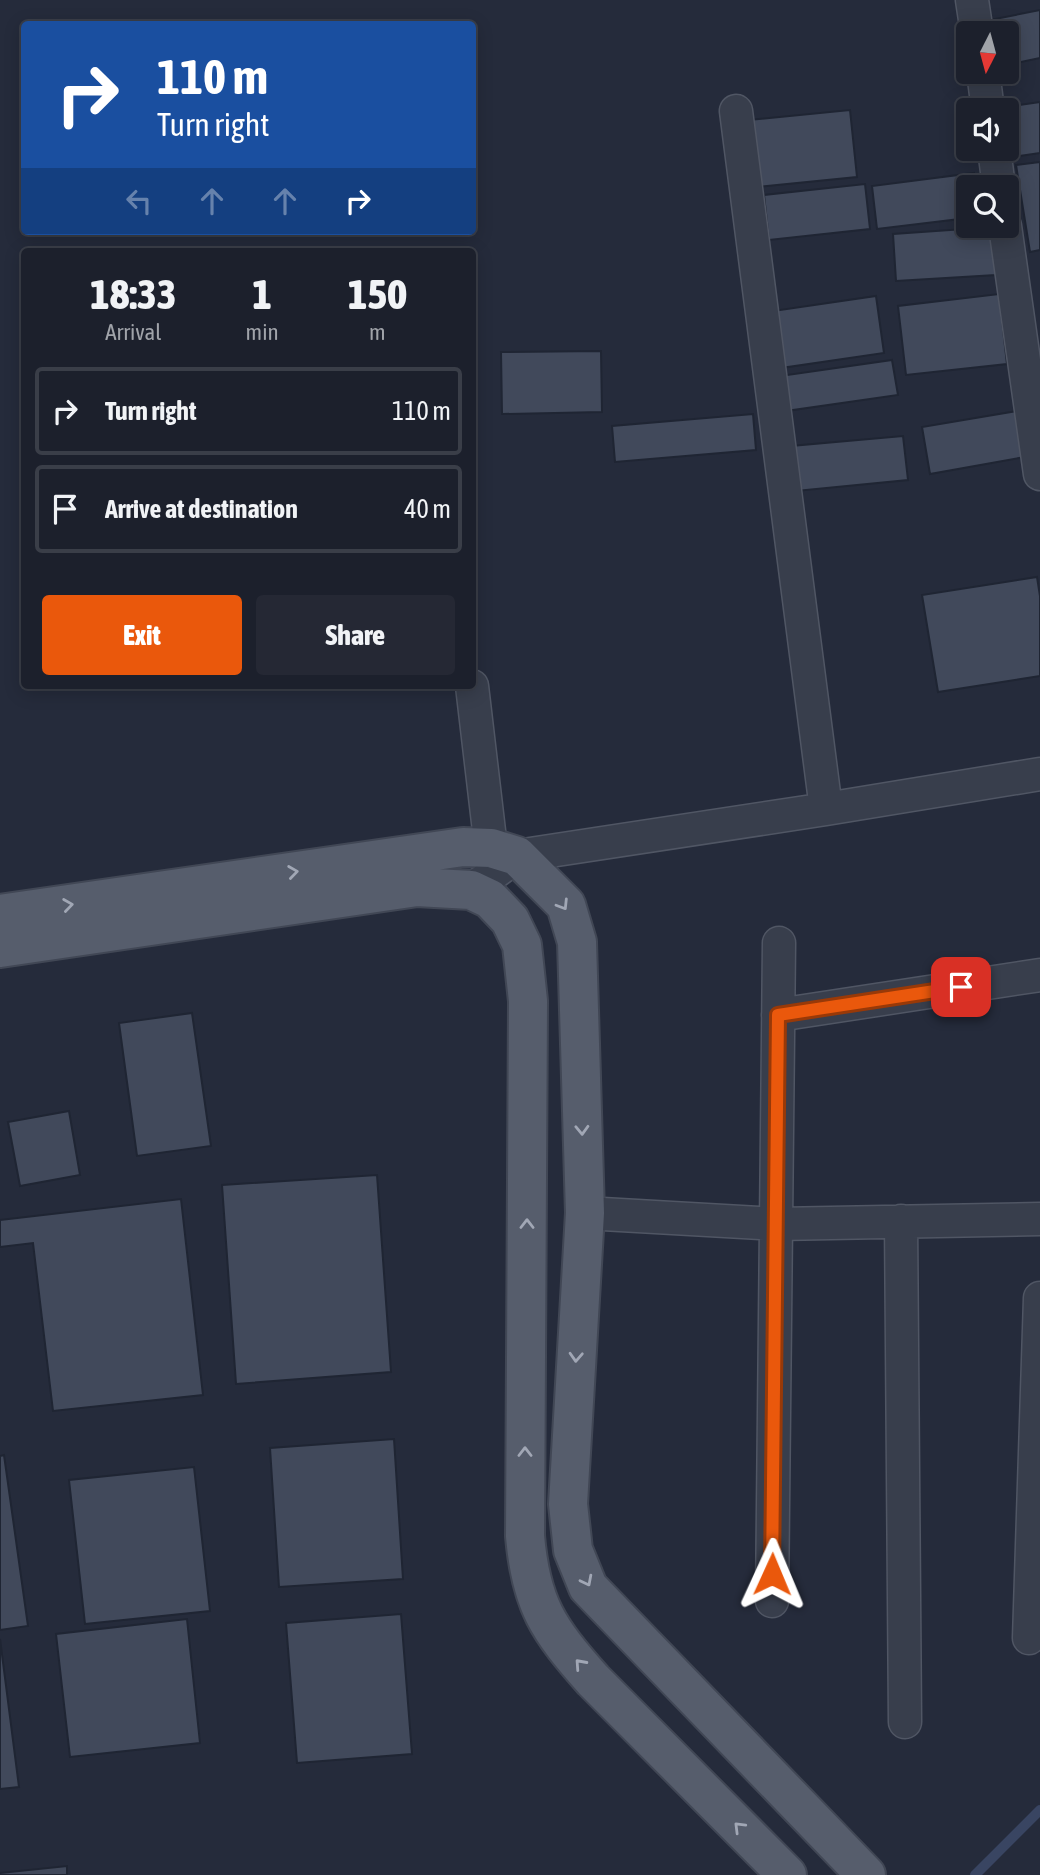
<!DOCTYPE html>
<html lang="en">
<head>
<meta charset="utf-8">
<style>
	:root { --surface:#1c202c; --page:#252834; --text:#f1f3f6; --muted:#a0a3a9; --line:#3a3e48; --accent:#ea580c }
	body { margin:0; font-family:"Asap Condensed",sans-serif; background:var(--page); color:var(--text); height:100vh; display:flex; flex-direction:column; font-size:26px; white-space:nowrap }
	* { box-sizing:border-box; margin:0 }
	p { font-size:23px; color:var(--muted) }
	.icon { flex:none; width:38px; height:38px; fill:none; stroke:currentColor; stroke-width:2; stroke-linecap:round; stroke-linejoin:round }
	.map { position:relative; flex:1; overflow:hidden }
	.drawer { position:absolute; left:21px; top:248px; width:455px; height:441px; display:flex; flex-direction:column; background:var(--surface); border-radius:7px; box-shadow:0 4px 18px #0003,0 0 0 2px var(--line) }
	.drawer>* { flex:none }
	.guide { position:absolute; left:21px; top:21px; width:455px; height:214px; border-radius:7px; box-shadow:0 4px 18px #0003,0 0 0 2px var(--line); background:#1a4fa0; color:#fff; overflow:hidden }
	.needle { width:46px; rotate:186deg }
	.buttons { position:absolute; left:956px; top:21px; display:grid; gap:14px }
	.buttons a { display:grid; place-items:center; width:63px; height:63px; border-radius:7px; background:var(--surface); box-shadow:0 4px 18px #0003,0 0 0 2px var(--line); font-size:35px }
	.pin { position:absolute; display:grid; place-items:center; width:60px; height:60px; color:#fff; margin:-30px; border-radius:14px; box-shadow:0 4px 10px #0006 }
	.me { position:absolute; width:77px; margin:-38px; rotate:1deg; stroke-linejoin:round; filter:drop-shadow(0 0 5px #0008) }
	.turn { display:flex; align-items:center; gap:24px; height:147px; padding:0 21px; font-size:32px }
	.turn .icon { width:91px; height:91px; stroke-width:2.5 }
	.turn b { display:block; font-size:49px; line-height:60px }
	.lanes { display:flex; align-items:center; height:66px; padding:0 21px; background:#0003; justify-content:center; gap:35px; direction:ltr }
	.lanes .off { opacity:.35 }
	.eta { display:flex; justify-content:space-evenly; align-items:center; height:119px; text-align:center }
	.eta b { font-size:42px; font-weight:800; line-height:49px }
	.cta { display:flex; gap:14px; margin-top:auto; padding:14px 21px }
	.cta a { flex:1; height:80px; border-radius:7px; background:var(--accent); color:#fff; font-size:28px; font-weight:800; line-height:80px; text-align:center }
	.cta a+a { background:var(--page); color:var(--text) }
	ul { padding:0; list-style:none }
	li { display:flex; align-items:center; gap:21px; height:88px; margin:0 14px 10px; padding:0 7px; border:4px solid var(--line); border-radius:7px }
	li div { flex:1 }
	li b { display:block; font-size:26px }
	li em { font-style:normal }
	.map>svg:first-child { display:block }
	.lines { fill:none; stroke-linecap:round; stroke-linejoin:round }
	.stream { stroke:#394562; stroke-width:10 }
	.building { fill:#41495b; stroke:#1f2533; stroke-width:2 }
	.minor-casing { stroke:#505664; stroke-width:35 }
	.major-casing { stroke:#414755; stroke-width:42 }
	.minor { stroke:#383e4c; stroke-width:32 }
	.major { stroke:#565d6c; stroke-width:38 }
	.oneway { stroke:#a1a7b5 }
	.route-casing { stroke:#983908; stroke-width:18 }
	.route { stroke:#ea580c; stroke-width:12 }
</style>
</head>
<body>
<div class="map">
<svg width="1040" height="1875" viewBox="0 0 1040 1875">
	<rect width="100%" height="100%" fill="#252b3b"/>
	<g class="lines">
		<path class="stream" d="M975 1875 1040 1810"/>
	</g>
	<path class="building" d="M1040 10V58L1006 65V33H993L990 20Z
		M1040 102V153L1005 158 1006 110H998V108Z
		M850 110 857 177 756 187 749 120Z
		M1040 162V250L1030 252 1016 165Z
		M974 173 975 187H968V218L877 229 872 186Z
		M865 184 870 229 769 240 764 195Z
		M993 227 996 275 896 281 893 234Z
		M999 294 1007 364 906 375 898 306Z
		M876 296 884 353 781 368 773 311Z
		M601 351 602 412 502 414 501 352Z
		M892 360 898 395 786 411 780 376Z
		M1017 411 1025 457 930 474 922 427Z
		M753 414 756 450 615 462 612 426Z
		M903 436 908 480 796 491 791 446Z
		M1037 577 1040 596V676L938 692 922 595Z
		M192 1013 211 1146 137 1156 119 1023Z
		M69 1111 80 1175 20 1186 8 1122Z
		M377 1175 391 1372 236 1384 222 1185Z
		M181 1199 203 1395 53 1411 33 1243 0 1247V1220Z
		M394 1439 403 1579 279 1587 270 1448Z
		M4 1455 28 1626 0 1630V1456Z
		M194 1467 210 1611 85 1624 69 1480Z
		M401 1614 412 1754 297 1763 286 1623Z
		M187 1619 200 1743 70 1757 56 1634Z
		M0 1639 19 1787 0 1789Z
		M67 1866V1875H0V1873Z"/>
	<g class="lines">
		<defs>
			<path id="minor" d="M972 0 977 33
				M983 72 988 110
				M736 111 826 809
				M994 149 999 187
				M1005 226 1040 474
				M472 686 491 848
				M471 890 517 856 826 809 1040 774
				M778 1015 1040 975
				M585 1213 777 1224 1040 1219
				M901 1221 905 1722
				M772 1601 779 943
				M1029 1638 1040 1298"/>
			<path id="major" d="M0 914 463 847 491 848 517 856 566 905 577 942 585 1213 568 1504 573 1550 588 1587 866 1875
				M0 948 417 887 471 890 490 899 510 920 522 945 528 1001 525 1536C531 1605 548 1629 593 1680L787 1875"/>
		</defs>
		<use href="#minor" class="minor-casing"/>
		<use href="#major" class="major-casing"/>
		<use href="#minor" class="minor"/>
		<use href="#major" class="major"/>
	</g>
	<defs><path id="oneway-chevron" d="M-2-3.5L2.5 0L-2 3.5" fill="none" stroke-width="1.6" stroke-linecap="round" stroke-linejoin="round" transform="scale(1.75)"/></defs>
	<g class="oneway">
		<use href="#oneway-chevron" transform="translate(293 872) rotate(-8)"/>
		<use href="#oneway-chevron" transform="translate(68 905) rotate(-8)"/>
		<use href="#oneway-chevron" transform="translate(563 905) rotate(58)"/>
		<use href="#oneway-chevron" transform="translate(582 1130) rotate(88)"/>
		<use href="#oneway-chevron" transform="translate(527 1224) rotate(-90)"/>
		<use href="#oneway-chevron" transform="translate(576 1357) rotate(93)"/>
		<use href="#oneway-chevron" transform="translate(525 1452) rotate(-90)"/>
		<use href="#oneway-chevron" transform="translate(587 1581) rotate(63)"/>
		<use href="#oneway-chevron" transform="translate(580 1664) rotate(-132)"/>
		<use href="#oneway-chevron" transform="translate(739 1827) rotate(-135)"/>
	</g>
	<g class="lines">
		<defs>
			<path id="route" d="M772 1574 778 1015 961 987"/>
		</defs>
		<use href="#route" class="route-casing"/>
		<use href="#route" class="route"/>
	</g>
</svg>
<div class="buttons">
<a><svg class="needle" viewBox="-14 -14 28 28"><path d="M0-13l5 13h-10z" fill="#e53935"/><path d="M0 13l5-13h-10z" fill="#a0a3a9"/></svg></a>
<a><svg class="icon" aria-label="sound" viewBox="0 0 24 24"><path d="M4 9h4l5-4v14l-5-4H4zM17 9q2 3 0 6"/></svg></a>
<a><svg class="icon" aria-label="search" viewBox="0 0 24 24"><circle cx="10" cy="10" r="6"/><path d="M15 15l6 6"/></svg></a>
</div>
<div class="pin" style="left:961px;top:987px;background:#d93025"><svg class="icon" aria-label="arrive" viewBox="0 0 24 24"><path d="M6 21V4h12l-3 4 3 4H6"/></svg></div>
<svg class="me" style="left:772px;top:1574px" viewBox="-20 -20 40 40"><path d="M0-17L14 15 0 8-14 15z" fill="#ea580c" stroke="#fff" stroke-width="4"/></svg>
<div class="guide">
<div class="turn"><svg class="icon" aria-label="right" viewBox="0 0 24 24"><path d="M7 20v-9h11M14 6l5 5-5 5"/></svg><div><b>110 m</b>Turn right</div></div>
<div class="lanes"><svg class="icon off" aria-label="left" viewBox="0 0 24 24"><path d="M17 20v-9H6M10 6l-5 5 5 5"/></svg><svg class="icon off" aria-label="ahead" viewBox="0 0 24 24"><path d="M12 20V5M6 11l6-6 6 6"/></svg><svg class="icon off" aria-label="ahead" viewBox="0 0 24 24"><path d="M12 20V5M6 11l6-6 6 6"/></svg><svg class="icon" aria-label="right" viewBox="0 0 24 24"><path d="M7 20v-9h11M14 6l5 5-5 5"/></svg></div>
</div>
<section class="drawer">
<div class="eta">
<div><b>18:33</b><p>Arrival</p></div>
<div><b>1</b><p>min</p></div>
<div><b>150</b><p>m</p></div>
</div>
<ul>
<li><svg class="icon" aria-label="right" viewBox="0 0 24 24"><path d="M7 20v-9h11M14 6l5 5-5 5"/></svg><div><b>Turn right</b></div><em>110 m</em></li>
<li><svg class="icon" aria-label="arrive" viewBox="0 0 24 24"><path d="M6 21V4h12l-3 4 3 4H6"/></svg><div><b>Arrive at destination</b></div><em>40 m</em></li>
</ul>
<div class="cta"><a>Exit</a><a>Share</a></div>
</section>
</div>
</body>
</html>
